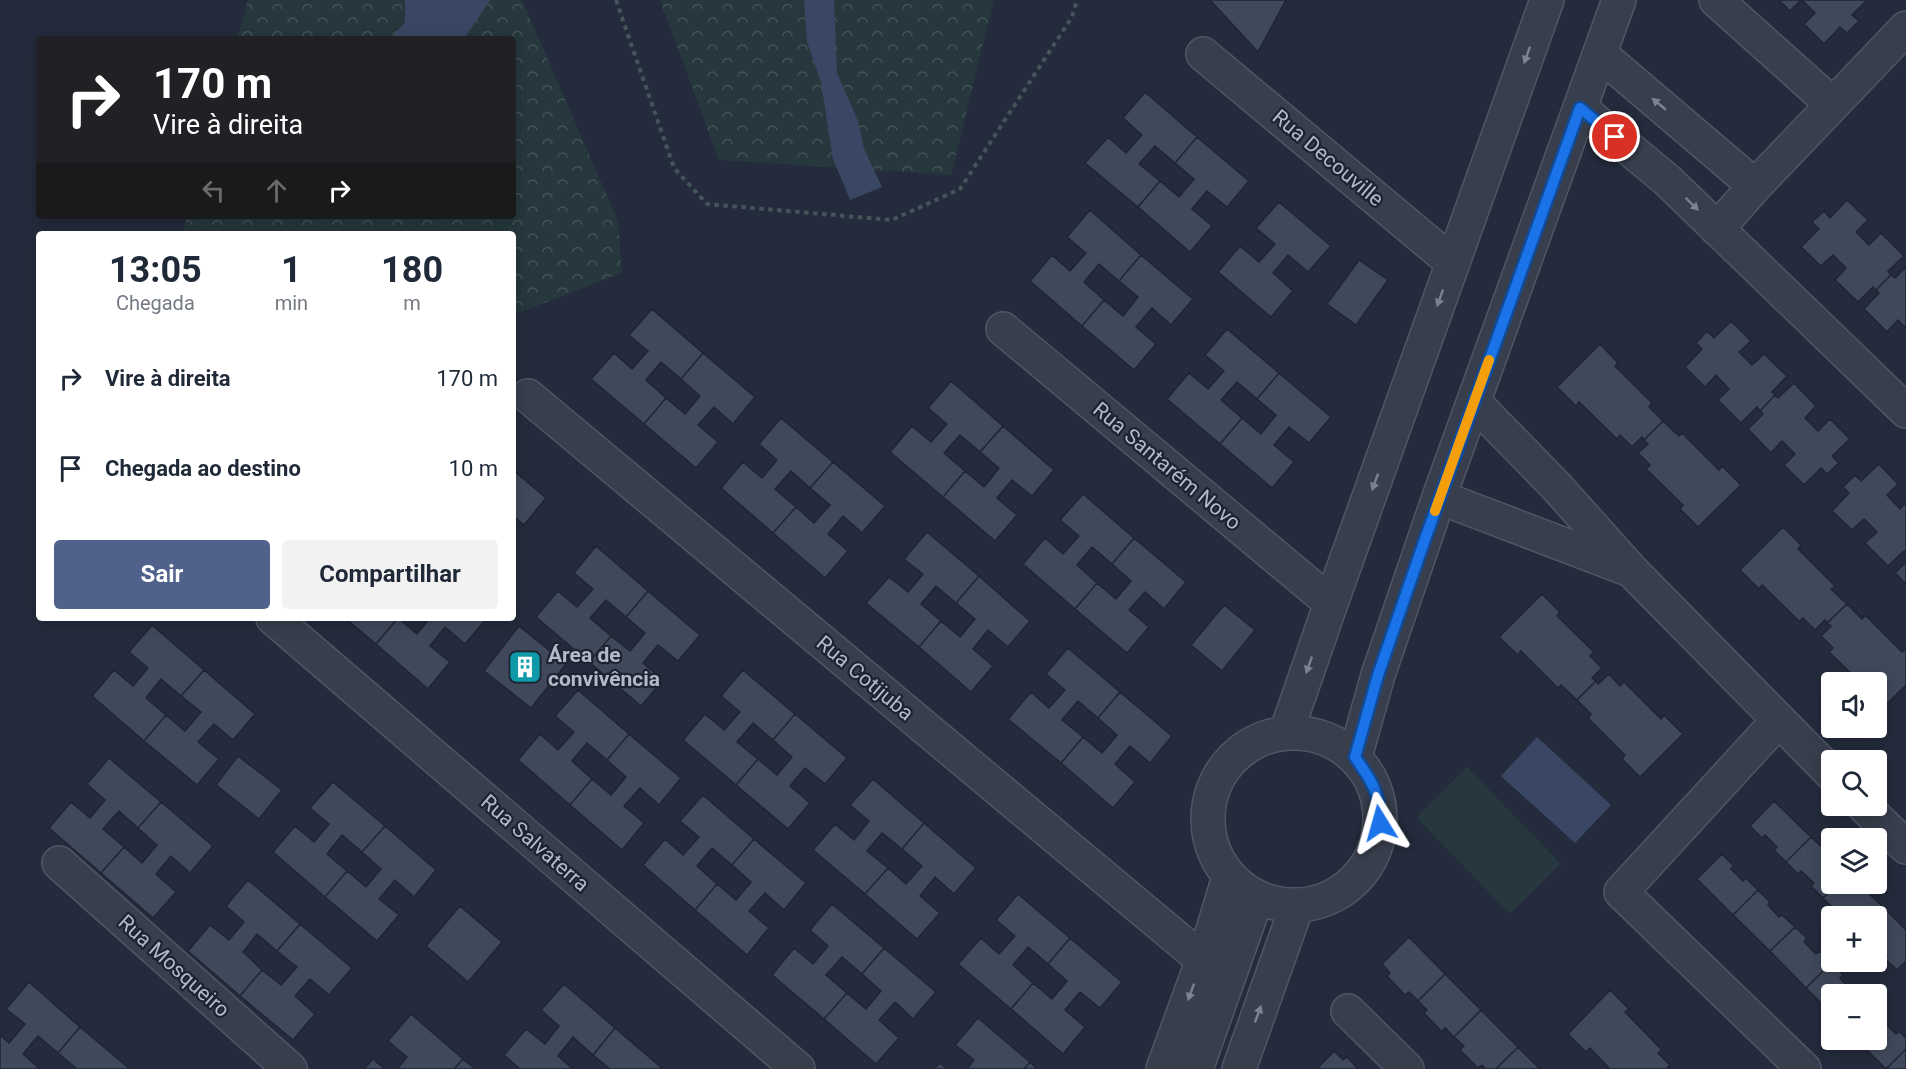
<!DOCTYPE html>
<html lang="pt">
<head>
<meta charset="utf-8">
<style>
	:root { --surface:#fff; --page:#f2f2f3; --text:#1f2937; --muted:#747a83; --accent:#50628c }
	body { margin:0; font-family:Roboto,sans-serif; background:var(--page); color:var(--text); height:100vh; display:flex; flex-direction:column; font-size:22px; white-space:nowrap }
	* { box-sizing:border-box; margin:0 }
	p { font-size:20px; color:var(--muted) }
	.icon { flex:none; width:33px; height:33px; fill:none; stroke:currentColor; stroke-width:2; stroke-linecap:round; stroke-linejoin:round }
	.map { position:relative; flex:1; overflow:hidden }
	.sheet { position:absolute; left:36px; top:231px; width:480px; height:390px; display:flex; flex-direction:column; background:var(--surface); border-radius:6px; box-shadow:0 3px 15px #0003 }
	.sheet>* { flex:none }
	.hud { position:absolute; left:36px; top:36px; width:480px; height:183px; border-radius:6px; box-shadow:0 3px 15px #0003; background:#202124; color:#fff; overflow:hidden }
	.tools { position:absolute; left:1821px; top:672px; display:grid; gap:12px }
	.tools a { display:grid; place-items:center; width:66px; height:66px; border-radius:6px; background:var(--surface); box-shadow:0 3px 15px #0003; font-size:30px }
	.pin { position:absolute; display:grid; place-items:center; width:51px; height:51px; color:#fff; margin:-26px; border:3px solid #fff; border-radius:50%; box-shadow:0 2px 6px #0007 }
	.me { position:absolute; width:66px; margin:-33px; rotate:352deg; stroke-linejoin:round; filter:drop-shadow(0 0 4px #0008) }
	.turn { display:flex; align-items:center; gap:21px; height:126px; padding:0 18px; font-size:27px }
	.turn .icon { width:78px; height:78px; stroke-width:2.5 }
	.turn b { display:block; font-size:42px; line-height:51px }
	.lanes { display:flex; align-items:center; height:57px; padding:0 18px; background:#0003; justify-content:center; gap:30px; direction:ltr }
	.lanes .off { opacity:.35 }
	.eta { display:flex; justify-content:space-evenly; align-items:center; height:102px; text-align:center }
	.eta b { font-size:36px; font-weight:700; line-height:42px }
	.action { display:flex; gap:12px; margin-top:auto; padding:12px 18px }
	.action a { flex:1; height:69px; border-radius:6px; background:var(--accent); color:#fff; font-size:24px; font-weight:700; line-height:69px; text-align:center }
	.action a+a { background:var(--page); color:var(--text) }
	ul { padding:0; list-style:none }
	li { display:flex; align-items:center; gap:18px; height:90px; padding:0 18px }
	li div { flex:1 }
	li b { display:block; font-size:22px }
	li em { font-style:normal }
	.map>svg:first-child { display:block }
	.forest { fill:url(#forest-crowns) }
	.pitch { fill:#26383d }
	.water { fill:#3a4764 }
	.building { fill:#40495b; stroke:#1f2533; stroke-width:1.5 }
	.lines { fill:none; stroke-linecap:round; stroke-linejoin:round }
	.minor-casing { stroke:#505664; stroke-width:36 }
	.path { stroke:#44555a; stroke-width:4; stroke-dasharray:4.5 4.5; stroke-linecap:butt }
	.minor { stroke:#383e4c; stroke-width:33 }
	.oneway { fill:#7c8290 }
	.route-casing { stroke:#114b97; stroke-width:15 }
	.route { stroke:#1a73e8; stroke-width:10 }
	.slow { stroke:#f59e0b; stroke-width:10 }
	.labels { text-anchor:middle; stroke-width:4.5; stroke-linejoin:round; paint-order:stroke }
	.street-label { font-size:21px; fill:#b4b9c7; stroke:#1d2331 }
	.poi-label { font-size:21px; font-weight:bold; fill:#b4b9c7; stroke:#1d2331; text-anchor:start }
</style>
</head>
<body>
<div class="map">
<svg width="1906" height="1069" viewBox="0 0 1906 1069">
	<defs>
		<pattern id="forest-crowns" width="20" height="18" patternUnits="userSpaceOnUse" patternTransform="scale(1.5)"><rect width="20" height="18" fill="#26383d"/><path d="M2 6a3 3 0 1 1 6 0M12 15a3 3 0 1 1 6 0" fill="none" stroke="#435358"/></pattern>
	</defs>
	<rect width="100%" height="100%" fill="#242b3c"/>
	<path class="forest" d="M248 0H522L618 221 622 273 513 315V234H182L187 216H513V39H237Z
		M660 0H994L951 175 719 160Z"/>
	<path class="pitch" d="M1467 767 1561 864 1510 914 1416 817Z"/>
	<path class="water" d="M405 0H490L464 39H390L405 22Z
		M804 0H834L837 73 858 121 864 149 882 187 850 200 833 159 821 82 807 42Z
		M1537 737 1611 805 1575 843 1501 776Z"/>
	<path class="building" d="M1210 0H1286L1258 52Z
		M1779 0H1801L1790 11Z
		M1802 0H1867L1852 15 1859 21 1847 33 1840 27 1824 44 1804 24 1815 13Z
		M1145 92 1197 137 1175 163 1155 146 1139 164 1160 181 1138 207 1085 163 1108 137 1126 153 1142 135 1123 118Z
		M1197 137 1249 181 1227 207 1207 191 1192 209 1212 226 1190 252 1138 207 1160 181 1179 197 1194 179 1175 163Z
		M1847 200 1868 220 1856 232 1869 245 1881 233 1904 256 1888 271 1891 275 1876 290 1873 287 1858 302 1835 280 1846 268 1833 255 1821 266 1801 247 1819 229 1812 222 1824 211 1830 218Z
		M1279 202 1331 246 1308 272 1288 255 1273 273 1293 291 1271 317 1218 272 1240 246 1259 262 1275 244 1256 228Z
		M1090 210 1141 255 1119 281 1099 264 1084 282 1104 300 1082 326 1030 281 1052 255 1070 271 1086 253 1067 237Z
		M1141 255 1193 299 1171 325 1152 308 1136 327 1156 344 1134 370 1082 326 1104 300 1123 316 1138 297 1119 281Z
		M1359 260 1388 280 1356 325 1327 304Z
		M1906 267V328L1898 320 1887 332 1864 309 1879 293 1876 290 1891 275 1895 278Z
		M652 309 703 353 681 379 661 362 646 380 666 398 644 424 591 379 614 353 632 369 648 351 629 335Z
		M1731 321 1751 341 1739 352 1752 365 1764 354 1787 376 1772 392 1775 395 1760 411 1757 407 1741 423 1718 400 1729 389 1716 375 1705 387 1685 367 1702 349 1696 343 1707 331 1714 338Z
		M1227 329 1279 373 1257 399 1237 382 1221 400 1242 418 1220 444 1167 399 1189 373 1208 389 1224 371 1205 355Z
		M1600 344 1618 363 1615 366 1652 403 1649 407 1663 421 1644 440 1642 437 1632 447 1620 435 1617 439 1579 402 1576 406 1557 387Z
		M703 353 755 397 733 424 714 407 698 425 718 442 696 468 644 424 666 398 685 414 700 396 681 379Z
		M1279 373 1331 417 1309 443 1289 427 1274 445 1294 462 1272 488 1220 444 1242 418 1261 434 1276 415 1257 399Z
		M951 381 1003 426 980 452 960 435 944 453 965 471 943 497 890 452 912 426 931 442 947 424 928 408Z
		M1794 383 1816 406 1805 418 1818 431 1830 419 1850 439 1832 456 1839 463 1827 474 1821 468 1804 485 1784 465 1795 454 1782 441 1771 453 1748 429 1763 414 1760 411 1775 395 1778 398Z
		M781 418 833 462 810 488 791 471 775 489 796 507 773 533 721 488 743 462 762 478 777 460 759 444Z
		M1663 421 1679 436 1682 433 1719 470 1722 466 1741 485 1698 527 1680 509 1683 505 1646 469 1650 465 1638 453 1648 444 1644 440Z
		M1003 426 1054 470 1032 496 1012 480 997 498 1017 515 995 541 943 497 965 471 984 487 999 468 980 452Z
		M833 462 885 506 862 533 843 516 828 534 848 551 825 578 773 533 796 507 814 523 830 505 810 488Z
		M1879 464 1898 484 1887 495 1900 509 1906 502V553L1904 551 1888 566 1865 543 1877 532 1864 519 1852 530 1832 511 1849 493 1843 487 1855 475 1861 481Z
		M513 470 546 498 524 525 513 516Z
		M1083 494 1134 538 1112 564 1092 547 1077 565 1097 583 1075 609 1023 564 1045 538 1063 554 1079 536 1060 520Z
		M1783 527 1801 545 1798 549 1835 586 1831 589 1847 604 1827 623 1825 620 1815 630 1803 618 1799 621 1762 585 1759 589 1740 570Z
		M927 532 979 576 956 603 936 586 921 604 941 621 919 647 866 603 889 577 908 592 923 574 904 559Z
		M1134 538 1186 582 1164 609 1145 592 1129 610 1149 627 1127 653 1075 609 1097 583 1116 599 1131 581 1112 564Z
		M596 546 648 591 626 617 606 600 590 618 611 636 589 662 536 617 558 591 577 607 593 589 574 573Z
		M1906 562V584L1895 573Z
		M979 576 1030 621 1008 647 988 630 973 649 993 666 971 692 919 647 941 621 960 637 975 619 956 603Z
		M648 591 700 635 678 661 658 645 643 663 663 680 641 706 589 662 611 636 630 651 645 633 626 617Z
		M1542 594 1560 612 1557 616 1594 652 1590 656 1602 668 1592 678 1596 681 1577 700 1561 685 1558 688 1521 651 1518 655 1499 637Z
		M1847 604 1862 619 1865 615 1902 652 1906 649V685L1881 710 1876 706V682H1860L1829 652 1833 648 1821 636 1831 626 1827 623Z
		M1224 605 1255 630 1222 671 1191 645Z
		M345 618H398L376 644Z
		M398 618 417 634 430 618H487L465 644 445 627 430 646 450 662 428 689 376 644Z
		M152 625 204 670 181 696 161 679 146 698 166 715 144 741 92 696 114 670 133 686 148 668 129 652Z
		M519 626 566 664 531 708 484 671Z
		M1068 648 1120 692 1098 718 1078 701 1062 720 1083 737 1061 763 1008 719 1031 692 1049 708 1065 690 1046 674Z
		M204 670 255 714 233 740 214 724 198 742 219 759 197 785 144 741 166 715 185 731 201 712 181 696Z
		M743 670 795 714 773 740 753 723 737 742 758 759 736 785 683 740 705 714 724 730 740 712 721 696Z
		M1609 674 1620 686 1624 682 1661 719 1664 715 1683 734 1640 777 1622 759 1625 755 1588 718 1591 714 1577 700 1596 681 1598 684Z
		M578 690 629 734 607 760 587 743 572 761 592 779 570 805 518 760 540 734 558 750 574 732 555 716Z
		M1120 692 1172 736 1150 763 1130 746 1115 764 1135 782 1113 808 1061 763 1083 737 1102 753 1117 735 1098 718Z
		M795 714 847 758 825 784 805 768 790 786 810 803 788 829 736 785 758 759 777 775 792 757 773 740Z
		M629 734 681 778 659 805 640 788 624 806 644 823 622 850 570 805 592 779 611 795 626 777 607 760Z
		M238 756 282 790 259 819 216 785Z
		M109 758 161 802 138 828 119 811 103 829 124 847 101 873 49 828 71 802 90 818 105 800 87 784Z
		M873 779 924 823 902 849 882 833 867 851 888 868 865 894 813 850 835 824 854 840 869 821 850 805Z
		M333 782 385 826 362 852 342 835 327 854 347 871 325 897 273 852 295 826 314 842 329 824 310 808Z
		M703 795 754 839 732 865 712 848 697 866 717 884 695 910 643 865 665 839 683 855 699 837 680 821Z
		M1774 801 1811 837 1786 862 1774 850 1777 847 1765 835 1762 838 1750 826Z
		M161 802 213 846 190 873 171 856 156 874 176 892 153 918 101 873 124 847 142 863 157 845 138 828Z
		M924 823 976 868 954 894 935 877 920 896 940 913 917 939 865 894 888 868 906 884 922 866 902 849Z
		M385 826 436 870 414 897 395 880 379 899 399 915 377 941 325 897 347 871 366 887 381 869 362 852Z
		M1811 837 1832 856V884H1837L1823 898 1811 886 1814 883 1801 871 1798 874 1786 862Z
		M754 839 806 883 784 910 765 893 749 911 769 928 747 955 695 910 717 884 736 900 751 882 732 865Z
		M1722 854 1734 866 1731 869 1743 881 1746 878 1758 890 1733 915 1697 879Z
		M248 880 300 924 277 951 257 934 243 952 262 970 240 996 188 951 210 925 229 940 244 922 226 906Z
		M1837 884H1859L1885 909 1876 917 1848 916 1838 907 1835 910 1823 898Z
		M1758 890 1770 902 1768 905 1779 917 1782 915 1795 927 1770 951 1733 915Z
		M1018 894 1070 938 1048 964 1028 947 1013 965 1033 983 1011 1009 958 964 981 938 999 954 1015 936 996 920Z
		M832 904 884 948 862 974 842 957 826 975 847 993 824 1019 772 975 794 948 813 964 828 946 810 930Z
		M460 906 502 942 468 982 426 946Z
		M1885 909 1906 930V961L1897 970 1884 958 1887 956 1876 945V917Z
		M300 924 352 968 329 995 310 979 295 996 315 1014 293 1040 240 996 262 970 281 985 297 967 277 951Z
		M1795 927 1807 938 1804 942 1816 954 1819 951 1831 963 1806 988 1770 951Z
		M1409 937 1445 974 1418 1001 1409 992 1405 995 1387 976 1390 973 1382 964Z
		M1070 938 1122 982 1100 1008 1080 992 1065 1010 1085 1027 1063 1054 1011 1009 1033 983 1052 999 1067 981 1048 964Z
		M884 948 936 992 913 1019 895 1002 879 1020 899 1038 876 1064 824 1019 847 993 866 1009 881 991 862 974Z
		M1831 963 1843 975 1840 978 1852 991 1855 987 1863 994H1832V1014L1806 988Z
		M1445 974 1481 1010 1454 1037 1445 1028 1442 1032 1424 1013 1427 1010 1418 1001Z
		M29 982 80 1027 58 1053 38 1036 23 1054 40 1069H0V1035L9 1043 25 1024 6 1009Z
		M564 984 615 1028 593 1055 573 1037 558 1056 573 1069H520L504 1055 526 1029 545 1044 559 1026 541 1010Z
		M1610 990 1629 1009 1625 1012 1662 1050 1658 1053 1670 1065 1666 1069H1610L1590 1048 1586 1052 1568 1034Z
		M1876 1008 1887 1019 1884 1022 1896 1034 1899 1031 1906 1038V1049L1886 1069 1857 1040H1876Z
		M1481 1010 1518 1047 1496 1069H1486L1482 1065 1478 1068 1460 1050 1464 1046 1454 1037Z
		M411 1014 463 1059 454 1069H397L407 1057 388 1041Z
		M978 1018 1030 1062 1024 1069H967L974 1060 955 1045Z
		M80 1027 130 1069H77L58 1053Z
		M615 1028 663 1069H610L593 1055Z
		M1518 1047 1540 1069H1496Z
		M1906 1049V1069H1886Z
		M1334 1051 1343 1060 1347 1057 1358 1069H1317Z
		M373 1059 385 1069H364Z
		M463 1059 475 1069H454Z
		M1030 1062 1037 1069H1024Z
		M940 1063 947 1069H934Z"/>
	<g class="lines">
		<defs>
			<path id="minor" d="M1716 0 1832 104
				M1203 54 1453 263
				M1600 54 1755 186
				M1580 108 1667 180 1906 411
				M1717 229 1755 186 1906 28
				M1003 329 1331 603
				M528 396 1203 960
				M1474 402 1556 486 1632 571 1832 774
				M1439 497 1625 568
				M273 618 798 1069
				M1778 721 1621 892 1804 1069
				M1208 819a86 86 0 1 1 172 0a86 86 0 1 1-172 0Z
				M1286 733 1331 603 1547 0
				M1355 757 1378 675 1439 497 1619 0
				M1864 806 1906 847
				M59 863 290 1069
				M1348 1011 1407 1069
				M1163 1069 1209 943 1229 877
				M1196 1069 1257 897
				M1239 1069 1297 906"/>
		</defs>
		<use href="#minor" class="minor-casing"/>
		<path class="path" d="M616 0 674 168 707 204 892 220 960 189 1072 17 1077 0"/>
		<use href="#minor" class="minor"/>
	</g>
	<defs><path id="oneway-solid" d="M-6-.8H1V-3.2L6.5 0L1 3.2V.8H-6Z" transform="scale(1.5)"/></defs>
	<g class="oneway">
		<use href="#oneway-solid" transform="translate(1527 55) rotate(110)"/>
		<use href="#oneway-solid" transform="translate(1659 104) rotate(-140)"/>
		<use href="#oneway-solid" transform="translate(1692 204) rotate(44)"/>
		<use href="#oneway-solid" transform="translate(1440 298) rotate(110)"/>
		<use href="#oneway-solid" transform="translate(1375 482) rotate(110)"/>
		<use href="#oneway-solid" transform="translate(1309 665) rotate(109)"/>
		<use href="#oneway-solid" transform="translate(1191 992) rotate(110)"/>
		<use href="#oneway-solid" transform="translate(1258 1014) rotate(-70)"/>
	</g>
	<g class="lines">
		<defs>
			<path id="route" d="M1380 823C1381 794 1371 780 1355 757L1378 675 1424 542 1580 108 1615 137"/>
		</defs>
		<use href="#route" class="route-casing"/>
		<use href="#route" class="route"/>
		<path class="slow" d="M1435 511 1489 360"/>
	</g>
	<defs>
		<symbol id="building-square" viewBox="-11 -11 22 22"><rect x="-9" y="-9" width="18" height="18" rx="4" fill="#0f9aa8" stroke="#1d2331"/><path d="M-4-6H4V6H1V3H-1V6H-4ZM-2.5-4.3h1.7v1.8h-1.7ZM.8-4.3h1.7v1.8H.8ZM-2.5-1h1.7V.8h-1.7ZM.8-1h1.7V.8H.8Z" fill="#fff"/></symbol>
	</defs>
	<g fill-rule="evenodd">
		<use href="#building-square" x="506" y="648" width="38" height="38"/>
	</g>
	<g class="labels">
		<g class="street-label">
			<text transform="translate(1328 158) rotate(40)" y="7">Rua Decouville</text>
			<text transform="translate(1167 466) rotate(40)" y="7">Rua Santarém Novo</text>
			<text transform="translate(865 678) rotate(40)" y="7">Rua Cotijuba</text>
			<text transform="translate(535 843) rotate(41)" y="7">Rua Salvaterra</text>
			<text transform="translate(174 966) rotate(42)" y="7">Rua Mosqueiro</text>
		</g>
		<g class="poi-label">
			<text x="548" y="662">Área de<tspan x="548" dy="24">convivência</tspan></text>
		</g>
	</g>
</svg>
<div class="tools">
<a><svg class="icon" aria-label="sound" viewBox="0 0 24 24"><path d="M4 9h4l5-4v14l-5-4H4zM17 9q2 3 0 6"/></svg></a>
<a><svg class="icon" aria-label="search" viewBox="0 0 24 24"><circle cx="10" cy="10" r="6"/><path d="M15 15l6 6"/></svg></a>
<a><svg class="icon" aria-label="layers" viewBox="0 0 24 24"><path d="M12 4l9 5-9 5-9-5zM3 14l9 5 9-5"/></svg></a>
<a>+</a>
<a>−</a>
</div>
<div class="pin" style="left:1615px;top:137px;background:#d93025"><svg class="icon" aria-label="arrive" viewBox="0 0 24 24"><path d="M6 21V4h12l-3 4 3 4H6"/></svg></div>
<svg class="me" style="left:1380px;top:823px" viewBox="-20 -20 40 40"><path d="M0-17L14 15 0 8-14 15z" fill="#1a73e8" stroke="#fff" stroke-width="4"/></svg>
<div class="hud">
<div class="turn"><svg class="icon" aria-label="right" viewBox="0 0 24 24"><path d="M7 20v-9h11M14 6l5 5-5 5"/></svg><div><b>170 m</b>Vire à direita</div></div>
<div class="lanes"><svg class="icon off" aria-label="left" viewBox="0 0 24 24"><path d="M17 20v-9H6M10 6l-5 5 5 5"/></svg><svg class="icon off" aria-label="ahead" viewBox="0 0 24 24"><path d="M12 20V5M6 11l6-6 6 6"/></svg><svg class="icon" aria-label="right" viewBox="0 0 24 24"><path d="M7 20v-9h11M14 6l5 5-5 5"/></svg></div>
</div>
<section class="sheet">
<div class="eta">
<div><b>13:05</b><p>Chegada</p></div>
<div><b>1</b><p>min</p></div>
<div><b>180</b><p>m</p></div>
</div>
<ul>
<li><svg class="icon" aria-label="right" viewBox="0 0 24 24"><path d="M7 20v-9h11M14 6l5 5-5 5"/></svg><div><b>Vire à direita</b></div><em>170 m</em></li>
<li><svg class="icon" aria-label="arrive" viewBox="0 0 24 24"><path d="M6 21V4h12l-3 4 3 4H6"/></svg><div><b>Chegada ao destino</b></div><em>10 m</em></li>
</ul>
<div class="action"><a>Sair</a><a>Compartilhar</a></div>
</section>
</div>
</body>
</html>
